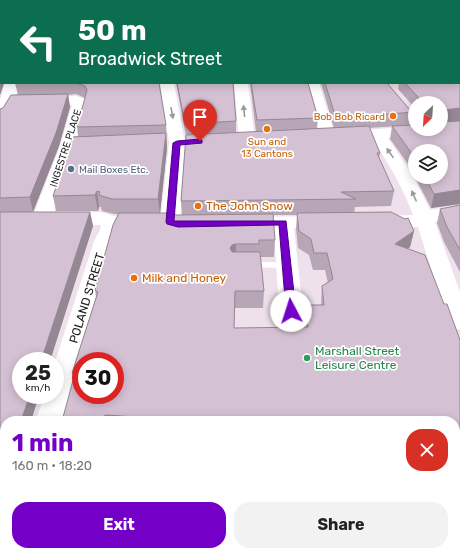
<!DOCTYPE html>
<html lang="en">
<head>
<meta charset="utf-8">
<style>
	:root { --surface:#fff; --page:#f2f2f2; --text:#222; --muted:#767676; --accent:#7400c8 }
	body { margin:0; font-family:Rubik,sans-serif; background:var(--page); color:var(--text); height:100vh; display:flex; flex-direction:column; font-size:15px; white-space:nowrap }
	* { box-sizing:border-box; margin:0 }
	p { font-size:13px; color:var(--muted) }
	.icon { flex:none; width:22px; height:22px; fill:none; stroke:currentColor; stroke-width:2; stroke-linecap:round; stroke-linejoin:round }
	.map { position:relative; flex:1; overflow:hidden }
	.side { position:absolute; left:0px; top:416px; width:460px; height:140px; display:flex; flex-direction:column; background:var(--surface); border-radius:16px 16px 0 0; box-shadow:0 2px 10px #0003 }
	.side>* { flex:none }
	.guide { position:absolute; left:0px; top:0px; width:460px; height:84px; box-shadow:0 2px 10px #0003; background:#0b6e4f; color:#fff; overflow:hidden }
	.needle { width:26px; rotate:205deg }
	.tools { position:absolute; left:408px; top:96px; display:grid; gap:8px }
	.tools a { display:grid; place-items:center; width:40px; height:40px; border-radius:50%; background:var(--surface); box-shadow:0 2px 10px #0003; font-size:20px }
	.speed { position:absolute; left:12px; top:352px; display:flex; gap:8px; font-size:20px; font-weight:700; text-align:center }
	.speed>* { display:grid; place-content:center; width:52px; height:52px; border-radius:50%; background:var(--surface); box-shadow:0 2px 10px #0003; line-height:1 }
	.speed small { font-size:10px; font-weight:400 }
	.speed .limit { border:6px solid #d22; background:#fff; color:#111 }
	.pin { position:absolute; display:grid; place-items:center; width:34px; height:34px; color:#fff; margin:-41px -17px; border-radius:50% 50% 50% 0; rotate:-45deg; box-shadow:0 0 4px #0007 }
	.pin .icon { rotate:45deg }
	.me { position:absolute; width:44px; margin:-22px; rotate:355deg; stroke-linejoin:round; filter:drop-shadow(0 0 3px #0008) }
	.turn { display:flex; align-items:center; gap:14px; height:84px; padding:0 12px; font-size:18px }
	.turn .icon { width:52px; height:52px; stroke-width:2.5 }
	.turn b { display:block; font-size:28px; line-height:34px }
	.round { display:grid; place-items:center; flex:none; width:42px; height:42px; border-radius:16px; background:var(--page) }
	.head { display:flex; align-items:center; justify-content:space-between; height:68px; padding:0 12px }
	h1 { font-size:24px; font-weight:700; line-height:30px; color:var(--accent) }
	.primary-button { display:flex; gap:8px; margin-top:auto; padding:8px 12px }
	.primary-button a { flex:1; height:46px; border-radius:16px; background:var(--accent); color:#fff; font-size:16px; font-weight:700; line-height:46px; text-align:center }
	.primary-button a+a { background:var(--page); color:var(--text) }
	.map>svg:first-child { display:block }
	.construction { fill:#c3acb5 }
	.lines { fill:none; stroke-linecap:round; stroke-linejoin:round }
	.service { fill:#fff; fill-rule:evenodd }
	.minor { fill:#fff; fill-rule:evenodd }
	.wall { fill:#b7a6b6; fill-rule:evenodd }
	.shaded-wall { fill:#958794 }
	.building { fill:#d5c1d4; stroke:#958794; fill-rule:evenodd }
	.oneway { fill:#999 }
	.route { fill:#7400c8; stroke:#4b0082 }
	.food-dot { fill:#e8710a; stroke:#fff; stroke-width:1.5 }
	.service-dot { fill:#5c6f8a; stroke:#fff; stroke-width:1.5 }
	.leisure-dot { fill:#2e9e5b; stroke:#fff; stroke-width:1.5 }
	.labels { text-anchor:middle; stroke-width:3.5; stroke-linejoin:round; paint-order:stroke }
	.far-food-label { font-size:10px; fill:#c56008; stroke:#fff; text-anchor:end }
	.far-street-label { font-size:10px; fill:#1c1c1c; stroke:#fff }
	.far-service-label { font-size:10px; fill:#4e5e75; stroke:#fff; text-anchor:start }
	.food-label { font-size:12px; fill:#c56008; stroke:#fff; text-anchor:start }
	.street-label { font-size:12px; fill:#1c1c1c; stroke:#fff }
	.leisure-label { font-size:12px; fill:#27864d; stroke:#fff; text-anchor:start }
</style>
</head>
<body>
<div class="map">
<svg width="460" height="556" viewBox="0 0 460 556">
	<rect width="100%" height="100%" fill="#eee1eb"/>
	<path class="construction" d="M274 552V556H170L225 554Z"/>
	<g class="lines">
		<path class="service" d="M247 262H286L291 265 286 268 243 267 242 265 243 263Z"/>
		<path class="minor" d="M459 39H460V48H459Z
			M5 83H19L16 97 76 96 85 99 87 102 76 146 54 213 101 212 114 216H146L153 218 156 222 153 226 146 228H120L114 241 64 421H36L44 395H55V362L94 241 100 230 101 225H0V213H34L60 146 72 105 13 106 5 120 0 122V100Z
			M160 83H174L184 138 216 136 222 138 224 141 222 144 185 148 180 222 177 226 170 228 163 226 160 222 169 143Z
			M234 83H248L255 139 253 142 247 144 241 142 239 139Z
			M305 83H319L335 135 342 132 415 126V129H441V124L446 126 448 129 446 132 440 134 388 138 413 176 430 210 460 205V217L435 222 460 292V330L452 328 448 322 418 227 380 228 373 226 370 222 373 218 380 216 413 215C403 188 389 163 372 139L342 142 335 139 328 142 322 140 320 137Z
			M325 216 332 218 335 222 332 226 325 228H294L303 311 299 317 291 319 283 317 279 311 274 229H244L237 227 234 223 237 219 244 217Z
			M0 476H5V502H0Z
			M5 538V551H28L26 556H0V540Z"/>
	</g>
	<path class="wall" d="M0 0H460V33L459 32V1H1V83H4L0 95Z
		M460 72V121L441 122 460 121V204L431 208 408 164 390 139 392 126 441 129V103H415V108L398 89 399 83H459ZM415 151 441 177H415Z
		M15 83H159L166 125 167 148 160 213H169L177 215H182L181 201 186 136 176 83H233L236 121V133L256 132 250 83H308L318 118 317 129 334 128 321 83H387L410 110 415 112 412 125 369 128 380 153 379 158 394 191 391 206 355 207 354 213 391 212 405 219 408 218 414 231 410 247 408 249 425 255 444 304H447L460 340V556H398L397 551H455V421H62L74 379 72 373 96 297 95 290 113 225 118 214H114L102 211 101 207H99L98 211H56L53 196 73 137 78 136 77 127 85 98 76 94 68 95 70 107 59 146 33 212H7H90L93 226 50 361H21V395H39L31 421H5V473H0V109L3 108 11 95H18ZM273 215H297L296 229 298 248 309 255 313 270H325L328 283 322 286 321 305H305L303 323 304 327 234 328 235 308H263L264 291 260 257H274L275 240ZM81 361H115V395H81Z
		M460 205V272L444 242 437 223 440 209Z
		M285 551H354L355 556H285Z"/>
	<path class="shaded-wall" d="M1 72V83H4L0 95V75Z
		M68 94 70 107 59 146 33 212 30 197Z
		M460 108V121L441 122 444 110Z
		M166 133 167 148 160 214 158 199Z
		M460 190V204L431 208 434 194Z
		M97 191 99 207 98 211 95 195Z
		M90 212 93 226 50 361H41Z
		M414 231 410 247 392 260 395 244Z
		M236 244V261L230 248 232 245Z
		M30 395H39L31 421H21Z
		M105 415 106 421H103Z
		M167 551H170V556H167Z"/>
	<path class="building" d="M0 0H460V21L459 20V1H1V72L0 75Z
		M460 72V108L444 110 442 115H441V103H419L418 97 405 83H459V73Z
		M76 83H159L166 125 77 127 87 90 85 86Z
		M177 83H233L236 121 185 124Z
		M251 83H308L318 118 257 120Z
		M325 83H387L410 110 415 112 336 118Z
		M68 94 56 133 30 197 0 198V109L3 108 11 95Z
		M460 121V190L434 194 425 177H441V151H415V159L410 151 392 126 415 125V129H441V122Z
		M369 126 380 153H377L394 191 341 192 356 199 181 201 186 135Z
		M166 133 158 199H112L99 195 100 192 97 191 95 195 53 196 73 137Z
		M460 205V250L447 227 440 209Z
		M0 212H90L41 361H21V395H30L21 421H5V456L4 457H0Z
		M391 212 405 219 408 218 414 231 395 244 425 255 444 304H447L460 340V556H406L405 551H455V421H136V417L105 415 103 421H62L75 373H72L98 292 95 290 113 225 119 213H169L177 215 273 214 275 240H259V244H236L232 245 230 248 232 252H260L264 291H235L234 328 308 327 305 305H324L322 286 333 279 327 253H314L311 239 299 231 297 213ZM81 361H115V395H81Z
		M26 551H167V556H24Z
		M287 551H354L355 556H287Z"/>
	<defs><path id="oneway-solid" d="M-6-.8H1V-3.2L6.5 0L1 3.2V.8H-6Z"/></defs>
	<g class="oneway">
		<use href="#oneway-solid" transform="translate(244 111) rotate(-96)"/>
		<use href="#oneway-solid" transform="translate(172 113) rotate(80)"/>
		<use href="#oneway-solid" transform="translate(390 153) rotate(-125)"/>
		<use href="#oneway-solid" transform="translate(414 196) rotate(-114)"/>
	</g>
	<path class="route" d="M200 139 202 140V143L180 145 174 221H286L296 311 294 313H287L286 311 279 225 178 227 167 224 166 222 173 143 177 141Z"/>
	<g class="food-dot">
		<circle cx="393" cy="116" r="4"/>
		<circle cx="267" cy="129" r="4"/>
		<circle cx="198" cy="206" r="4"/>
		<circle cx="134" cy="278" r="4"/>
	</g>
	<circle class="service-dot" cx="71" cy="169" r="4"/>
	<circle class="leisure-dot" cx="307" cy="358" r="4"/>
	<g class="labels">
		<g class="far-food-label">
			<text x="385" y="120">Bob Bob Ricard</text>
			<text x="267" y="145" text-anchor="middle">Sun and<tspan x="267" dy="12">13 Cantons</tspan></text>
		</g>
		<g class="far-street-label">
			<text transform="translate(65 148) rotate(-72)" y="4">INGESTRE PLACE</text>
		</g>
		<g class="far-service-label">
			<text x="79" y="173">Mail Boxes Etc.</text>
		</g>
		<g class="food-label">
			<text x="206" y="210">The John Snow</text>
			<text x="142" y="282">Milk and Honey</text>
		</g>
		<g class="street-label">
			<text transform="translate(87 298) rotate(-73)" y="4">POLAND STREET</text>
		</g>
		<g class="leisure-label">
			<text x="315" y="355">Marshall Street<tspan x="315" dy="14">Leisure Centre</tspan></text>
		</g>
	</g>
</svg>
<div class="tools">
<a><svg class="needle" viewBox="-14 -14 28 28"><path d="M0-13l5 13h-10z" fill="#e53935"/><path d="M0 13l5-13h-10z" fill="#767676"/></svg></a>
<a><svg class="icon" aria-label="layers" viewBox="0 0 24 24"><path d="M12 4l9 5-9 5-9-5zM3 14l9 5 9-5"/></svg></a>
</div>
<div class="speed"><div>25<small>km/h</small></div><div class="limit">30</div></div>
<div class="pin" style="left:200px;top:141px;background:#d93025"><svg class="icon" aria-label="arrive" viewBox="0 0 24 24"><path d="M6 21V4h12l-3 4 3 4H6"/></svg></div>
<svg class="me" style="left:291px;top:311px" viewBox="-20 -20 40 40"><circle r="19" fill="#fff"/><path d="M0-13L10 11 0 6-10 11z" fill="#7400c8"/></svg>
<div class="guide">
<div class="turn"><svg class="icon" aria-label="left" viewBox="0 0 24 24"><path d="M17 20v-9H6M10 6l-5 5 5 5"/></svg><div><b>50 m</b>Broadwick Street</div></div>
</div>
<section class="side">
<div class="head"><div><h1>1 min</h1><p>160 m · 18:20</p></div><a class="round" style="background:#d93025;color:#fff"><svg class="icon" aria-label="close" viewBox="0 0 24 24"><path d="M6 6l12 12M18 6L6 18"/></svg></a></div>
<div class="primary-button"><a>Exit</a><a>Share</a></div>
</section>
</div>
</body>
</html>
